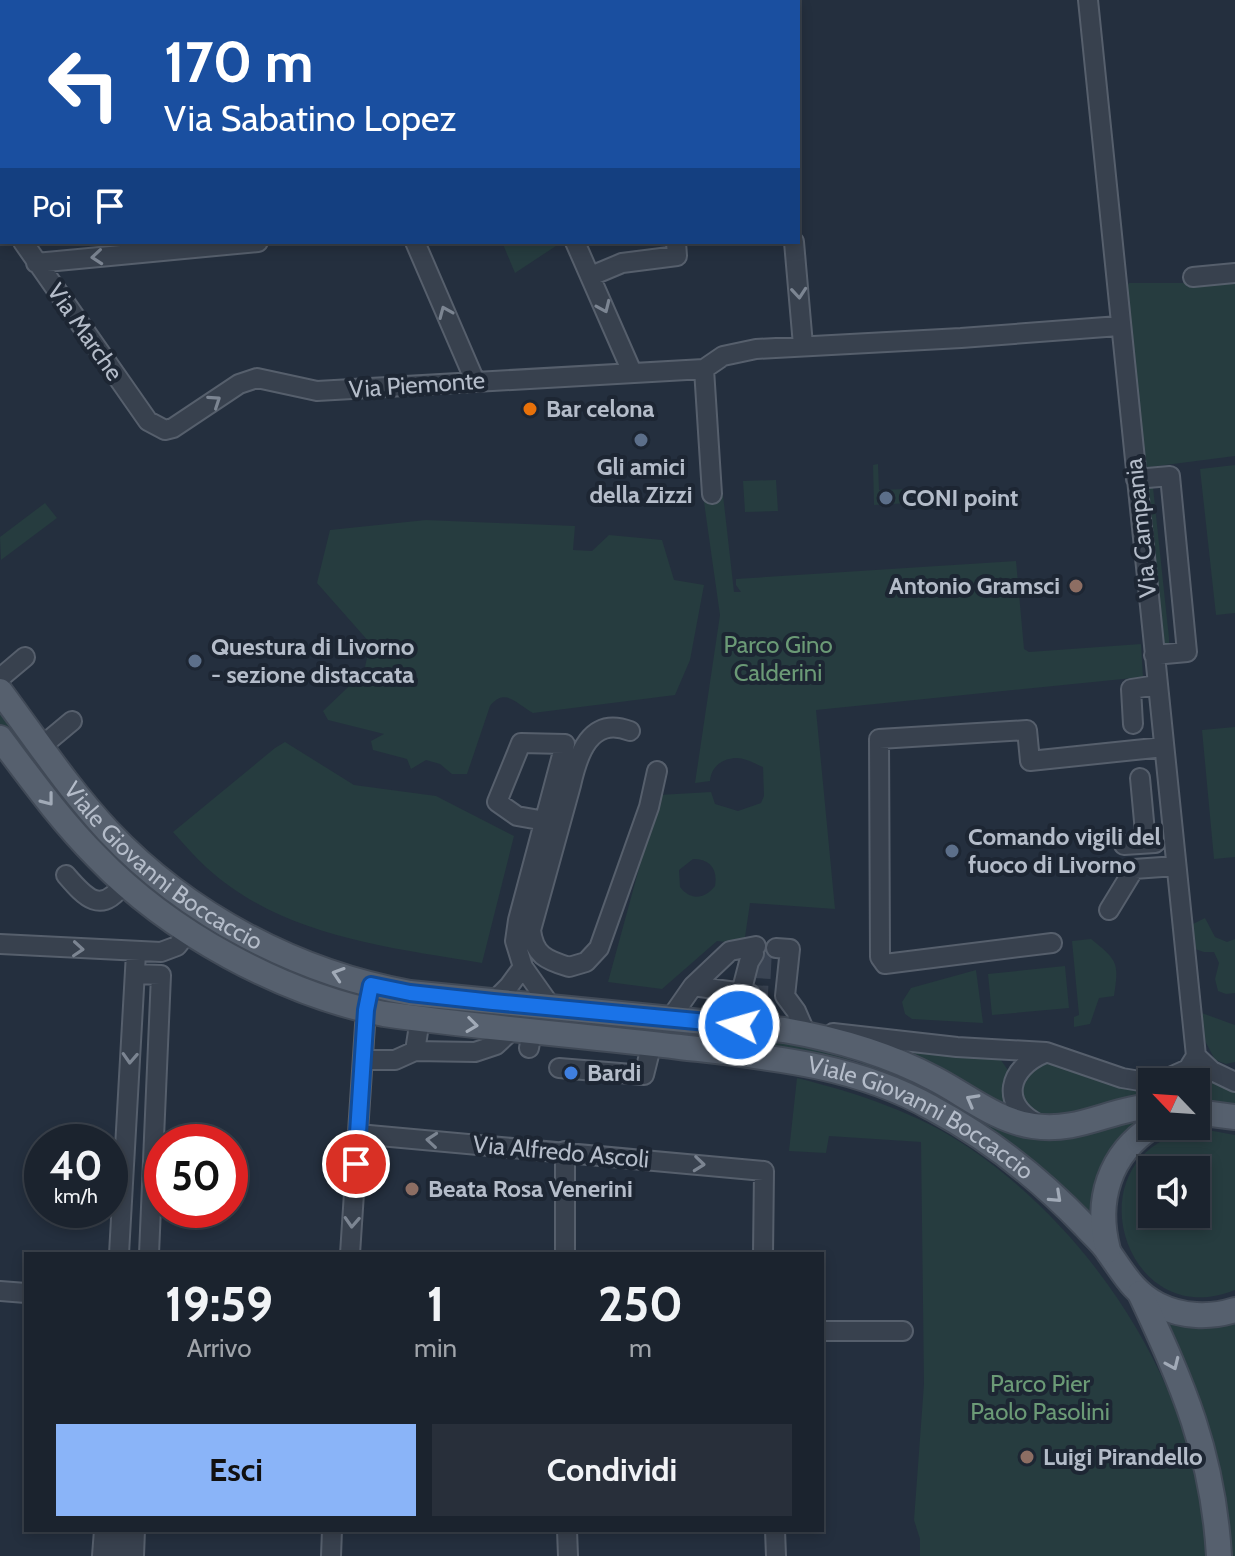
<!DOCTYPE html>
<html lang="it">
<head>
<meta charset="utf-8">
<style>
	:root { --surface:#1b232e; --page:#282f3a; --text:#f1f3f6; --muted:#a0a4aa; --line:#39404a; --accent:#8ab4f8 }
	body { margin:0; font-family:Cabin,sans-serif; background:var(--page); color:var(--text); height:100vh; display:flex; flex-direction:column; font-size:30px; white-space:nowrap }
	* { box-sizing:border-box; margin:0 }
	p { font-size:26px; color:var(--muted) }
	.icon { flex:none; width:44px; height:44px; fill:none; stroke:currentColor; stroke-width:2; stroke-linecap:round; stroke-linejoin:round }
	.map { position:relative; flex:1; overflow:hidden }
	.details { position:absolute; left:24px; top:1252px; width:800px; height:280px; display:flex; flex-direction:column; background:var(--surface); border-radius:0px; box-shadow:0 4px 12px #0003,0 0 0 2px var(--line) }
	.details>* { flex:none }
	.guide { position:absolute; left:0px; top:0px; width:800px; height:244px; box-shadow:0 4px 12px #0003,0 0 0 2px var(--line); background:#1a4fa0; color:#fff; overflow:hidden }
	.needle { width:52px; rotate:295deg }
	.controls { position:absolute; left:1138px; top:1068px; display:grid; gap:16px }
	.controls a { display:grid; place-items:center; width:72px; height:72px; border-radius:0px; background:var(--surface); box-shadow:0 4px 12px #0003,0 0 0 2px var(--line); font-size:40px }
	.speed { position:absolute; left:24px; top:1124px; display:flex; gap:16px; font-size:40px; font-weight:700; text-align:center }
	.speed>* { display:grid; place-content:center; width:104px; height:104px; border-radius:50%; background:var(--surface); box-shadow:0 4px 12px #0003,0 0 0 2px var(--line); line-height:1 }
	.speed small { font-size:20px; font-weight:400 }
	.speed .limit { border:12px solid #d22; background:#fff; color:#111 }
	.pin { position:absolute; display:grid; place-items:center; width:68px; height:68px; color:#fff; margin:-34px; border:4px solid #fff; border-radius:50%; box-shadow:0 2px 8px #0007 }
	.me { position:absolute; width:88px; margin:-44px; rotate:276deg; stroke-linejoin:round; filter:drop-shadow(0 0 6px #0008) }
	.turn { display:flex; align-items:center; gap:28px; height:168px; padding:0 32px; font-size:36px }
	.turn .icon { width:104px; height:104px; stroke-width:2.5 }
	.turn b { display:block; font-size:56px; line-height:68px }
	.then { display:flex; align-items:center; height:76px; padding:0 32px; background:#0003; gap:16px; font-size:30px }
	.eta { display:flex; justify-content:space-evenly; align-items:center; height:136px; text-align:center }
	.eta b { font-size:48px; font-weight:700; line-height:56px }
	.button { display:flex; gap:16px; margin-top:auto; padding:16px 32px }
	.button a { flex:1; height:92px; border-radius:0px; background:var(--accent); color:#111; font-size:32px; font-weight:700; line-height:92px; text-align:center }
	.button a+a { background:var(--page); color:var(--text) }
	.map>svg:first-child { display:block }
	.green { fill:#263c3f; fill-rule:evenodd }
	.lines { fill:none; stroke-linecap:round; stroke-linejoin:round }
	.minor-tunnel { stroke:#3a4453; stroke-width:18; stroke-dasharray:18 9; stroke-linecap:butt }
	.minor-casing { stroke:#565f6c; stroke-width:22 }
	.major-casing { stroke:#414a57; stroke-width:28 }
	.minor { stroke:#38414e; stroke-width:18 }
	.major { stroke:#56606e; stroke-width:24 }
	.oneway { stroke:#7c8592 }
	.oneway2 { stroke:#a1aab7 }
	.route-casing { stroke:#114b97; stroke-width:20 }
	.route { stroke:#1a73e8; stroke-width:14 }
	.food-dot { fill:#e8710a; stroke:#1d2633; stroke-width:3 }
	.service-dot { fill:#5c6f8a; stroke:#1d2633; stroke-width:3 }
	.education-dot { fill:#8d6e63; stroke:#1d2633; stroke-width:3 }
	.shop-dot { fill:#3f7fe0; stroke:#1d2633; stroke-width:3 }
	.labels { text-anchor:middle; stroke-width:8; stroke-linejoin:round; paint-order:stroke }
	.street-label { font-size:24px; fill:#b4bcc9; stroke:#1d2633 }
	.poi-label { font-size:24px; font-weight:bold; fill:#b4bcc9; stroke:#1d2633; text-anchor:start }
	.park-label { font-size:24px; fill:#6b9a76; stroke:#1d2633 }
</style>
</head>
<body>
<div class="map">
<svg width="1235" height="1556" viewBox="0 0 1235 1556">
	<rect width="100%" height="100%" fill="#242f3e"/>
	<path class="green" d="M502 242H562L515 273Z
		M1235 279V456L1142 468 1125 290 1129 283H1195Z
		M878 464 879 490 908 489 909 503 874 505 873 465Z
		M1235 465V613L1216 615 1200 469Z
		M776 480 778 511 745 512 743 481Z
		M1147 485 1153 487 1169 638V645L1160 646 1144 490Z
		M703 495H723L734 592H741L736 585V579L1016 561 1024 649 1029 652 1141 644 1143 677 816 710 835 909 750 903 744 944 717 941 662 989 608 982 659 795 711 792 715 804 738 811 761 803 764 796 763 767C756 764 745 758 737 758 722 758 711 767 710 781L695 783 720 615ZM693 859C710 859 718 869 715 886 704 900 690 900 680 887L679 870Z
		M45 503 57 518 1 560 0 537Z
		M426 520 575 526 573 550 592 551 609 535 662 540 674 580 704 585 690 660 675 695 533 713C517 704 505 687 490 706L467 774H452L440 764 426 760 411 769 407 759 373 750 371 741 384 734 328 720 323 711 364 672 370 643 317 583 330 530Z
		M0 708 166 896 164 902 159 903 61 808 0 726Z
		M1235 727V857L1214 859 1202 730Z
		M285 742 354 785 436 796 514 836 482 963C386 947 282 936 207 868 195 857 184 844 173 832L275 748Z
		M1205 918 1215 937 1227 942 1235 939V993L1226 994 1218 991 1215 979 1219 963 1214 952H1204L1192 948 1191 925Z
		M1091 939C1118 961 1119 962 1114 996L1099 998 1090 1024 1074 1027V1017L1079 1015 1072 941Z
		M1065 966 1069 1008 992 1015 988 974Z
		M976 970 983 1023 912 1019 905 1014 902 1002 911 988Z
		M389 999 761 1036 851 1054 849 1067 387 1008Z
		M1199 1012 1235 1025V1062L1226 1064 1215 1060 1200 1031Z
		M901 1048 998 1056 1010 1073V1111L899 1055Z
		M864 1058 1002 1126 1137 1117 1138 1122C1114 1137 1099 1163 1094 1190 1092 1201 1094 1212 1090 1222L859 1069Z
		M1049 1063 1152 1090V1100L1094 1115 1032 1116 1018 1088C1021 1075 1037 1065 1049 1063Z
		M1197 1072 1211 1082 1235 1088V1104L1196 1099V1082H1181Z
		M797 1078C857 1093 919 1113 971 1149 1100 1238 1201 1397 1207 1556H920V1539L914 1520 924 1384 921 1142 829 1136 826 1153 789 1151Z
		M1202 1129 1235 1135V1290C1120 1337 1066 1144 1202 1129ZM1152 1170H1196V1214H1152Z
		M1157 1313 1235 1319V1556H1230L1219 1472Z"/>
	<g class="lines">
		<path class="minor-tunnel" d="M754 954 775 956
			M753 969 773 970
			M750 994 771 995"/>
		<defs>
			<path id="minor" d="M324 0V2
				M411 0V2
				M618 0V2
				M1088 0 1196 1056
				M50 2 51 0
				M554 2 562 0
				M0 102H2
				M0 150H2
				M0 205 2 208
				M23 242 148 421 165 430 173 428 239 384 257 378 317 391 704 369 723 356 756 349 961 338 1119 326
				M415 242 475 381
				M575 242 632 372
				M794 242 803 345
				M36 263 258 242
				M591 276 622 263 677 256 676 242
				M1193 277 1235 273
				M704 369 712 494
				M1136 479 1170 476 1187 652 1154 655
				M0 678 25 657
				M1133 724 1131 689 1157 685
				M42 746 72 721
				M1140 778 1146 843
				M556 782 571 785 531 930C534 955 546 960 569 967L586 962 599 948 649 807 657 771
				M571 785C578 754 590 716 630 731
				M545 821 517 816 497 802 521 743 565 744 518 920 515 941 523 967 552 1008
				M1124 845 1155 843
				M66 875C85 897 101 916 124 883
				M1109 910 1134 869 1176 866
				M1052 943 885 964 880 957 879 739 1027 730 1030 761 1164 747
				M0 944 161 952 177 946 189 931
				M776 948 790 949 785 996 796 1011 806 1034
				M135 974 161 975 149 1254
				M693 986 730 951 756 946
				M741 993 749 962 754 954
				M493 1002 509 986 523 967
				M670 1019 693 986 750 994
				M833 1033 957 1047 1046 1052 1122 1078 1152 1083
				M529 1048 532 1032
				M415 1051 475 1052 496 1045 512 1030
				M1196 1056 1212 1071 1235 1082
				M364 1060H395L415 1051 420 1019
				M559 1068 644 1075 652 1043
				M1159 1082 1188 1069 1196 1056
				M1038 1124C999 1104 1008 1068 1045 1053
				M358 1134 764 1171 763 1254
				M565 1151V1254
				M119 1254 136 953
				M350 1254 366 1010
				M0 1291 26 1293
				M822 1331H903
				M567 1530 568 1556
				M775 1530 776 1556
				M102 1556 104 1530
				M119 1556 120 1530
				M134 1556 135 1530
				M331 1556 332 1530"/>
			<g id="major">
				<path id="s1" d="M0 691C35 738 68 788 108 831 187 915 298 973 410 993L784 1030C836 1039 888 1054 935 1079 966 1095 997 1121 1033 1126 1078 1133 1110 1109 1152 1106"/>
				<path id="s2" d="M0 738C31 779 61 821 97 857 169 932 282 994 384 1014 482 1028 581 1035 680 1047 767 1057 854 1064 932 1108 990 1139 1039 1178 1085 1226 1093 1235 1103 1243 1109 1253 1124 1274 1134 1293 1158 1305 1182 1317 1210 1318 1235 1310"/>
				<path d="M1196 1112 1235 1117"/>
				<path d="M1108 1250C1095 1201 1109 1154 1153 1126"/>
				<path d="M1140 1293C1183 1385 1213 1453 1219 1556"/>
			</g>
		</defs>
		<use href="#minor" class="minor-casing"/>
		<use href="#major" class="major-casing"/>
		<use href="#minor" class="minor"/>
		<use href="#major" class="major"/>
	</g>
	<defs><path id="oneway-chevron" d="M-2-3.5L2.5 0L-2 3.5" fill="none" stroke-width="1.6" stroke-linecap="round" stroke-linejoin="round" transform="scale(2)"/></defs>
	<g class="oneway">
		<use href="#oneway-chevron" transform="translate(97 257) rotate(175)"/>
		<use href="#oneway-chevron" transform="translate(799 293) rotate(85)"/>
		<use href="#oneway-chevron" transform="translate(604 307) rotate(66)"/>
		<use href="#oneway-chevron" transform="translate(445 312) rotate(-113)"/>
		<use href="#oneway-chevron" transform="translate(215 401) rotate(-34)"/>
		<use href="#oneway-chevron" transform="translate(78 949) rotate(4)"/>
		<use href="#oneway-chevron" transform="translate(130 1058) rotate(93)"/>
		<use href="#oneway-chevron" transform="translate(432 1140) rotate(-175)"/>
		<use href="#oneway-chevron" transform="translate(699 1164) rotate(6)"/>
		<use href="#oneway-chevron" transform="translate(352 1222) rotate(93)"/>
	</g>
	<g class="oneway2">
		<use href="#oneway-chevron" transform="translate(48 800) rotate(52)"/>
		<use href="#oneway-chevron" transform="translate(338 974) rotate(-162)"/>
		<use href="#oneway-chevron" transform="translate(472 1025) rotate(7)"/>
		<use href="#oneway-chevron" transform="translate(972 1100) rotate(-151)"/>
		<use href="#oneway-chevron" transform="translate(1056 1197) rotate(43)"/>
		<use href="#oneway-chevron" transform="translate(1173 1364) rotate(66)"/>
	</g>
	<g class="lines">
		<defs>
			<path id="route" d="M356 1164 366 1010 371 985 410 993 493 1002 739 1025"/>
		</defs>
		<use href="#route" class="route-casing"/>
		<use href="#route" class="route"/>
	</g>
	<circle class="food-dot" cx="530" cy="409" r="8"/>
	<g class="service-dot">
		<circle cx="641" cy="440" r="8"/>
		<circle cx="886" cy="498" r="8"/>
		<circle cx="195" cy="661" r="8"/>
		<circle cx="952" cy="851" r="8"/>
	</g>
	<g class="education-dot">
		<circle cx="1076" cy="586" r="8"/>
		<circle cx="412" cy="1189" r="8"/>
		<circle cx="1027" cy="1457" r="8"/>
	</g>
	<circle class="shop-dot" cx="571" cy="1073" r="8"/>
	<g class="labels">
		<g class="street-label">
			<text transform="translate(85 332) rotate(55)" y="8">Via Marche</text>
			<text transform="translate(417 385) rotate(-4)" y="8">Via Piemonte</text>
			<text transform="translate(1141 528) rotate(-96)" y="8">Via Campania</text>
			<text dy="8" stroke="none"><textPath href="#s1" startOffset="242">Viale Giovanni Boccaccio</textPath></text>
			<text dy="8" stroke="none"><textPath href="#s2" startOffset="1038">Viale Giovanni Boccaccio</textPath></text>
			<text transform="translate(561 1152) rotate(5)" y="8">Via Alfredo Ascoli</text>
		</g>
		<g class="poi-label">
			<text x="546" y="417">Bar celona</text>
			<text x="641" y="475" text-anchor="middle">Gli amici<tspan x="641" dy="28">della Zizzi</tspan></text>
			<text x="902" y="506">CONI point</text>
			<text x="1060" y="594" text-anchor="end">Antonio Gramsci</text>
			<text x="211" y="655">Questura di Livorno<tspan x="211" dy="28">- sezione distaccata</tspan></text>
			<text x="968" y="845">Comando vigili del<tspan x="968" dy="28">fuoco di Livorno</tspan></text>
			<text x="587" y="1081">Bardi</text>
			<text x="428" y="1197">Beata Rosa Venerini</text>
			<text x="1043" y="1465">Luigi Pirandello</text>
		</g>
		<g class="park-label">
			<text x="778" y="653">Parco Gino<tspan x="778" dy="28">Calderini</tspan></text>
			<text x="1040" y="1392">Parco Pier<tspan x="1040" dy="28">Paolo Pasolini</tspan></text>
		</g>
	</g>
</svg>
<div class="controls">
<a><svg class="needle" viewBox="-14 -14 28 28"><path d="M0-13l5 13h-10z" fill="#e53935"/><path d="M0 13l5-13h-10z" fill="#a0a4aa"/></svg></a>
<a><svg class="icon" aria-label="sound" viewBox="0 0 24 24"><path d="M4 9h4l5-4v14l-5-4H4zM17 9q2 3 0 6"/></svg></a>
</div>
<div class="speed"><div>40<small>km/h</small></div><div class="limit">50</div></div>
<div class="pin" style="left:356px;top:1164px;background:#d93025"><svg class="icon" aria-label="arrive" viewBox="0 0 24 24"><path d="M6 21V4h12l-3 4 3 4H6"/></svg></div>
<svg class="me" style="left:739px;top:1025px" viewBox="-20 -20 40 40"><circle r="17" fill="#1a73e8" stroke="#fff" stroke-width="3"/><path d="M0-11L8 9 0 5-8 9z" fill="#fff"/></svg>
<div class="guide">
<div class="turn"><svg class="icon" aria-label="left" viewBox="0 0 24 24"><path d="M17 20v-9H6M10 6l-5 5 5 5"/></svg><div><b>170 m</b>Via Sabatino Lopez</div></div>
<div class="then">Poi<svg class="icon" aria-label="arrive" viewBox="0 0 24 24"><path d="M6 21V4h12l-3 4 3 4H6"/></svg></div>
</div>
<section class="details">
<div class="eta">
<div><b>19:59</b><p>Arrivo</p></div>
<div><b>1</b><p>min</p></div>
<div><b>250</b><p>m</p></div>
</div>
<div class="button"><a>Esci</a><a>Condividi</a></div>
</section>
</div>
</body>
</html>
